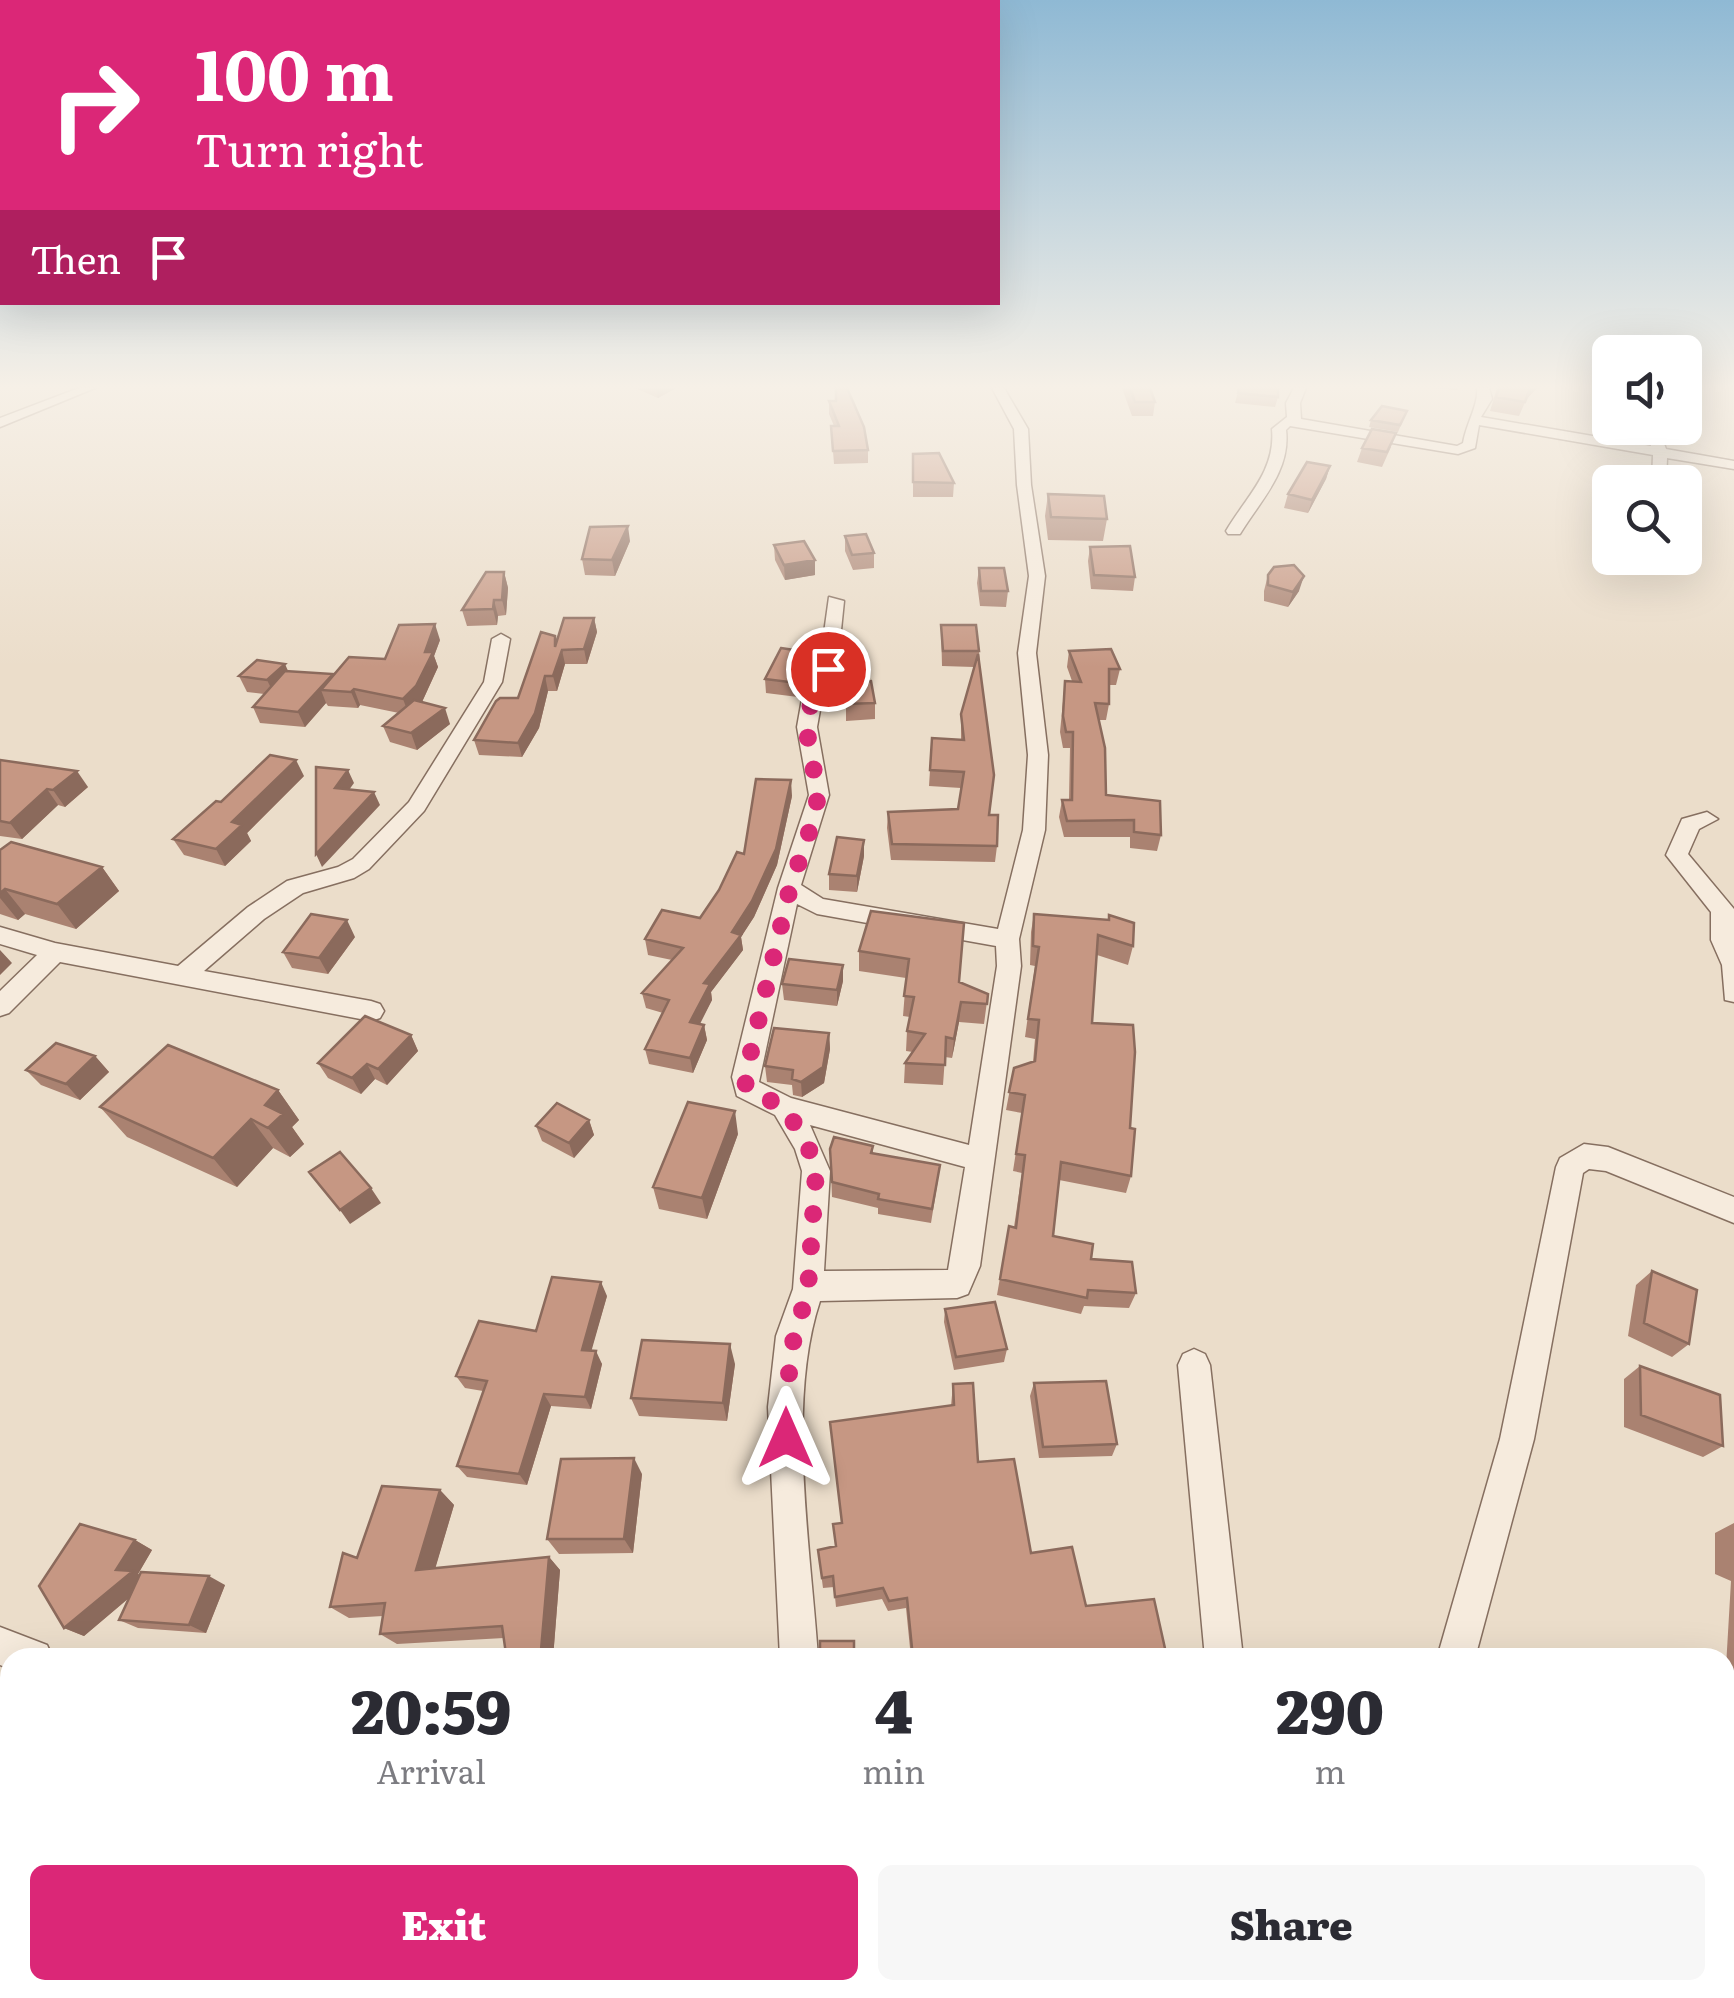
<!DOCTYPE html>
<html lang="en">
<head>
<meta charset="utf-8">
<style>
	:root { --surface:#fff; --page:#f7f7f7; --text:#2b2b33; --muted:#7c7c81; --accent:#db2777 }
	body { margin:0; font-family:Literata,serif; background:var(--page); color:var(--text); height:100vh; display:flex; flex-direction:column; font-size:38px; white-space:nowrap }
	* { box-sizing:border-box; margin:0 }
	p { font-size:32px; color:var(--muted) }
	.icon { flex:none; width:55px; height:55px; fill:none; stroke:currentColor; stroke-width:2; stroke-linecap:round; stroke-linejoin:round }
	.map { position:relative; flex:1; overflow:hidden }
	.panel { position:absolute; left:0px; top:1648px; width:1735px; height:352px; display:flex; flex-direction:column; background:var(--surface); border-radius:30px 30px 0 0; box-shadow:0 10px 40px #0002 }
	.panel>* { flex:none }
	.banner { position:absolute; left:0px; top:0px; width:1000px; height:305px; box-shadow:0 10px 40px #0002; background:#db2777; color:#fff; overflow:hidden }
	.fabs { position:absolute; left:1592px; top:335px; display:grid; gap:20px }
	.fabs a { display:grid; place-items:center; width:110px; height:110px; border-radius:15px; background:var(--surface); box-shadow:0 10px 40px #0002; font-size:50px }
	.pin { position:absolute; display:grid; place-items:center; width:85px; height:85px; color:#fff; margin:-42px; border:5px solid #fff; border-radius:50%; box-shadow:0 2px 10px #0007 }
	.me { position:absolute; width:110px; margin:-55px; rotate:0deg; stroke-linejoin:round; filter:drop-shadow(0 0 8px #0008) }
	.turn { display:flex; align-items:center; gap:35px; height:210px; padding:0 30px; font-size:45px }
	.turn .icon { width:130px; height:130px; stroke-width:2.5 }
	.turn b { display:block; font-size:70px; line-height:85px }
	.then { display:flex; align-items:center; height:95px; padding:0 30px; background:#0003; gap:20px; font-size:38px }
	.eta { display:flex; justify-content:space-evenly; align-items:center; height:170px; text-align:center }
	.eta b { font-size:60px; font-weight:800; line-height:70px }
	.primary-button { display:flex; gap:20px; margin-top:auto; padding:20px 30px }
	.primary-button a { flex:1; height:115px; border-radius:15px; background:var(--accent); color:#fff; font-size:40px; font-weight:800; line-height:115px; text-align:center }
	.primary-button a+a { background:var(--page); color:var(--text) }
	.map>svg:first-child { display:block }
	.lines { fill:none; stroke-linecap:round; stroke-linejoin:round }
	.minor-casing { stroke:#866f60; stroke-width:3 }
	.minor { fill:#f6ebdd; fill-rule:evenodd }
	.wall { fill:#aa8271 }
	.shaded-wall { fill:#8b6a5c }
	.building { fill:#c69783; stroke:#8b6a5c; stroke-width:2.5 }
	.route { stroke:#db2777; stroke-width:18; stroke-dasharray:0 32.4 }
</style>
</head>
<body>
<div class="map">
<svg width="1734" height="1998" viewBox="0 0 1734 1998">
	<rect width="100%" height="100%" fill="#ebddca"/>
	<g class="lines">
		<defs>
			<path id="minor" d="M79 388H95L0 427V418Z
				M992 388H1004L1028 429 1031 485 1045 576 1036 653 1048 755 1045 830 1019 939 1021 966 980 1266 968 1294 957 1298 820 1301C786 1403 811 1549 818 1658H780L768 1407 776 1336 793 1289 802 1171 795 1149 775 1115 737 1096 732 1077 778 888 809 795 797 727 802 699 819 669 829 597 844 601 837 669 822 699 817 727 829 795 801 885 823 899 998 929 1023 830 1028 755 1018 653 1029 576 1017 485 1014 429ZM797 904 817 914 996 946 997 966 969 1145 791 1098 759 1082ZM810 1125 965 1167 948 1270 824 1271 830 1171Z
				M1294 388H1306L1300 403 1301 419 1457 446 1463 443C1466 424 1479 404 1477 388H1489L1492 399 1481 417 1651 446 1645 428H1658L1666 449 1734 461V469L1667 458 1666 482H1652L1653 455 1479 425 1475 448 1458 454 1290 426 1286 430C1291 471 1260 501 1240 534H1228L1226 531C1246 497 1276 471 1272 429L1287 417 1286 403Z
				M501 634 510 639 502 682 424 811 369 869 354 878 303 893 264 919 204 971 371 1001 380 1004 384 1011 380 1018 371 1021 60 962 9 1013 0 1016V991L37 955 0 944V927L55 943 178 966 248 907 287 881 338 867 353 859 409 802 484 682 492 639Z
				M1707 812 1718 819 1699 829 1688 854 1734 909V1002L1725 1000 1722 965 1711 940V912L1666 855 1682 819Z
				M1584 1144 1608 1147 1734 1197V1223L1606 1171 1589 1169 1583 1173 1534 1439 1475 1658H1437L1500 1439 1556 1167 1560 1158Z
				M1194 1349 1205 1354 1210 1365 1243 1658H1205L1178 1365 1183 1354Z
				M0 1627 47 1645 53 1658H10V1669L0 1665Z
				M247 1990H291L289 1998H245Z
				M793 1990H837V1998H793Z
				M1374 1990H1418L1420 1998H1376Z"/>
		</defs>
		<use href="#minor" class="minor-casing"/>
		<use href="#minor" class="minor"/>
	</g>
	<path class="wall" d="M635 388H676L658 398Z
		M1122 388H1150L1155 402 1153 416H1132Z
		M1239 388 1278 397 1275 407 1235 403Z
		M1433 388H1458L1457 390Z
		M1497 388H1537L1526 400 1519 416 1490 411Z
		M829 401 868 450V463L834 464 831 426H834L829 414Z
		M1407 411 1398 432 1369 427 1371 420Z
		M1391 447 1382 467 1357 462 1362 448Z
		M913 454 954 483 953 497H913Z
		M1330 466 1326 479 1308 513 1284 508 1288 494Z
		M1048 494 1107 519 1103 541 1048 540 1045 516Z
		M845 536 874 553V568L853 570 845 551Z
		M630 541 615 576 585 575 582 559Z
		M774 545 815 560V575L785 580 775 560Z
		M1090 547 1135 577 1133 591 1091 589 1088 561Z
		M979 568 1008 591 1006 607 980 606 977 583Z
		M504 572 508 588 506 615 498 616 497 625 467 626 462 610Z
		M1268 575 1299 591 1288 607 1264 601V591Z
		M594 618 597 632 587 664H565L557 691H548L539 728 522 757 479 755 474 740 518 698 556 642Z
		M941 625 979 651 989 815 997 846 995 862 891 860 887 828 888 812 958 809 961 788 929 786 932 738 961 740V714L974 667 942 666Z
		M440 640 434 656 438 667 422 702 450 724 417 750 390 742 383 726 399 713 360 705 358 708 328 706 326 703 305 727 260 723 253 707 264 694 247 692 239 676 288 671 333 675Z
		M1069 651 1120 669 1116 685H1109V704L1106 720H1099L1106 795 1161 835 1157 851 1130 848V837H1064L1059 817 1062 800H1069L1070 748H1063L1060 732 1065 681H1072L1067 667Z
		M814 666 798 697 766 693 765 679Z
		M875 703V719L846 721V704Z
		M0 760 88 787 65 807 58 805 22 839 0 836Z
		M304 776 247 833 251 841 225 866 184 855 173 839 221 802Z
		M792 796 777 865 754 917 741 937 743 950 711 992 712 1000 699 1024 704 1025 707 1040 693 1073 649 1064 645 1049 663 1013 646 1008 642 993 672 960 648 955 645 939 700 918 744 854Z
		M0 850 102 867 119 891 76 929 25 914 18 920 0 914Z
		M864 856 857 892 829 890V874Z
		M871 911 959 982 988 994 984 1024 959 1022 952 1058 945 1057 943 1085 904 1083 905 1063 913 1052 906 1051 907 1031 910 1017 903 1016 906 978 859 971V951Z
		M1034 914 1108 920 1109 915 1133 946 1128 965 1097 955 1092 1023 1130 1128 1131 1176 1126 1193 1059 1180 1053 1236 1091 1259 1136 1293 1129 1308 1084 1306 1081 1314 997 1295 1009 1226 1014 1227 1022 1173 1013 1171 1022 1113 1006 1110 1014 1068 1033 1062 1035 1039 1025 1037 1035 966 1030 965 1031 932Z
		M355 937 328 974 292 968 283 952Z
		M843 981 837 1006 784 1000 782 984Z
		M829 1033 830 1049 824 1083 802 1097 793 1095 792 1085 767 1082 765 1066Z
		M411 1035 418 1051 387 1085 375 1079 361 1094 328 1078 318 1063Z
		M95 1056 109 1072 80 1100 41 1085 26 1070Z
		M278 1090 299 1120 292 1127 304 1144 290 1157 273 1148 237 1187 127 1137 100 1107Z
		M589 1120 594 1135 574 1158 542 1141 536 1126Z
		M738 1134 707 1219 659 1209 653 1187Z
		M873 1146V1153L938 1180 931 1223 878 1214V1208L832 1197 830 1149Z
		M1652 1271 1689 1344 1672 1357 1628 1336 1636 1285Z
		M607 1296 591 1350 602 1364 591 1409 551 1406 527 1485 467 1477 457 1466 483 1391 465 1388 456 1376 536 1331Z
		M945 1309 1007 1349 1004 1362 954 1370 944 1322Z
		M735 1364 727 1421 639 1416 631 1398Z
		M1640 1366 1723 1446 1703 1457 1624 1427V1379Z
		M1034 1383 1117 1444 1112 1456 1039 1458 1030 1396Z
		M953 1384 978 1462 1031 1553 1086 1606 1166 1653 1161 1658H911L906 1608 888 1611 882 1599 836 1607 834 1587 823 1588 818 1550 836 1546 951 1406Z
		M642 1474 633 1553 559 1554 547 1539Z
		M440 1490 454 1505 435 1568 549 1557 560 1570 553 1658H511L506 1654 504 1638 397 1644 380 1634 383 1616 349 1618 330 1607 357 1558Z
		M1734 1523V1783L1725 1778V1684L1731 1581 1715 1574V1533Z
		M135 1540 152 1550 138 1574 140 1575 225 1585 206 1633 138 1628 119 1620 129 1598 84 1636 64 1628Z"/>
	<path class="shaded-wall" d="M656 388H676L658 398Z
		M1530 388H1537L1523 402 1529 389Z
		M1330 466 1326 479 1308 513 1312 500Z
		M628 526 630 541 615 576 612 560Z
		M815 560V575L785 580 784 565Z
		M504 572 508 588 506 615 502 600Z
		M1304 576 1299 591 1288 607 1293 592Z
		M494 600 498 616 497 625 493 609Z
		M594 618 597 632 587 664 584 649Z
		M435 624 440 640 434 656 438 667 422 702 409 715 403 699 425 652Z
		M555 636 558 651 562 650 565 664 557 691 553 676Z
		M814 653V666L798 697 797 683Z
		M285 664 292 680 275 696 267 680Z
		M333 674 339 689 321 690 326 703 305 727 298 712Z
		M545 676 548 691 539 728 522 757 518 743Z
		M354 689 360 705 358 708 351 692Z
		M445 708 450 724 417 750 411 733Z
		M296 760 304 776 247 833 251 841 225 866 216 849 232 822Z
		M348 770 354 783 341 801 335 788Z
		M77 771 88 787 65 807 53 790Z
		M791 780 792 796 777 865 754 917 741 937 743 950 711 992 712 1000 693 1038 690 1022 704 983 732 932Z
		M47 789 58 805 22 839 10 823Z
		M374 792 380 805 322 867 316 854Z
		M864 840V856L857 892V876Z
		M102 867 119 891 76 929 57 904Z
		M5 889 25 914 18 920 0 898V893Z
		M347 920 355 937 328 974 319 958Z
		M0 950 12 963 0 975Z
		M843 965V981L837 1006V990Z
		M961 1002 959 1022 952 1058 954 1039Z
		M704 1025 707 1040 693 1073 690 1058Z
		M829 1033 830 1049 824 1083 802 1097 801 1082Z
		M411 1035 418 1051 387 1085 378 1069Z
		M95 1056 109 1072 80 1100 66 1084Z
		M367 1064 375 1079 361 1094 352 1078Z
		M278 1090 299 1120 292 1127 304 1144 290 1157 268 1128 265 1105Z
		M735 1111 738 1134 707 1219 702 1198Z
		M251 1119 273 1148 237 1187 213 1158Z
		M589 1120 594 1135 574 1158 569 1143Z
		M371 1188 381 1203 350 1224 340 1210Z
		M601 1282 607 1296 588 1363 582 1350Z
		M730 1344 735 1364 727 1421 723 1403Z
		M596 1351 602 1364 591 1409 585 1397Z
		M544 1394 551 1406 527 1485 519 1474Z
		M634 1458 642 1474 633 1553 624 1539Z
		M440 1490 454 1505 431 1583 416 1570Z
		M135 1540 152 1550 138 1574 150 1580 84 1636 64 1628 116 1570Z
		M549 1557 560 1570 553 1658H550L541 1650Z
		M209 1576 225 1585 206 1633 189 1625Z
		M593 1990H603L602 1997 592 1998Z"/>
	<path class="building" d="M836 388H847L864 427 868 450 833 451 831 426H839L829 401H836Z
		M1130 388H1150L1155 402H1135Z
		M1239 388H1278V397L1238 393Z
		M1499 388H1530L1525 402 1496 397Z
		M1382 406 1407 411 1400 425 1371 420Z
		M1372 429 1396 433 1387 452 1362 448Z
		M939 453 954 483 913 482V454Z
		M1307 462 1330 466 1312 500 1288 494Z
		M1048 494 1104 496 1107 519 1051 517Z
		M628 526 612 560 582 559 590 527Z
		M866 534 874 553 852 555 845 536Z
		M804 541 815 560 784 565 774 545Z
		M1130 546 1135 577 1094 575 1090 547Z
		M1294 565 1304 576 1293 592 1268 585V575L1274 567Z
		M979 568H1004L1008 591H981Z
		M486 572H504L502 600H494L493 609 462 610Z
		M564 618H594L584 649 562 650 553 676H545L535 713 518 743 474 740 496 701 500 698H518L541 632 555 636V647Z
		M435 624 425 652H433L416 686 403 699 354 689 351 692 321 690 349 657 385 659 399 625Z
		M941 625H976L979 651H943Z
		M781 648 814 653 797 683 765 679Z
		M1111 649 1120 669H1109V704L1095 703 1105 748 1106 795 1160 801 1161 835 1134 832V820L1067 821 1062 800H1072L1073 732H1066L1063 716 1065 681 1081 682 1069 651Z
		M978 654 994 775 989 815H998L997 846 892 844 888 812 958 809 964 772 930 770 932 738 964 740 961 714Z
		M257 660 285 664 267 680 239 676Z
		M285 671 333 674 298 712 253 707Z
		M871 681 875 703 846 704 857 682Z
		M414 700 445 708 411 733 383 726Z
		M270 755 296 760 232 822 242 825 216 849 173 839 216 801 221 802Z
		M0 760 77 771 53 790 47 789 10 823 0 821Z
		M316 767 348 770 335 788 374 792 316 854Z
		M756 779 791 780 776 849 752 901 732 932 741 935 704 983 710 984 690 1022 704 1025 690 1058 645 1049 669 1000 642 993 683 948 645 939 662 910 700 918 719 890 737 852 744 854Z
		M837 837 864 840 857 876 829 874Z
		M11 842 102 867 57 904 5 889 0 893V850Z
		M871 911 964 923 959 982 988 994 987 1004 961 1002 954 1039 946 1037 945 1065 905 1063 925 1034 907 1031 914 997 904 996 909 959 859 951Z
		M311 914 347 920 319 958 283 952Z
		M1034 914 1109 920V915L1134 923 1133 946 1098 935 1092 1023 1133 1025 1135 1052 1130 1128 1135 1129 1131 1176 1061 1162 1053 1236 1093 1244 1091 1259 1132 1262 1136 1293 1088 1290 1087 1298 1000 1279 1009 1226 1016 1228 1025 1155 1016 1154 1025 1095 1009 1092 1014 1068 1035 1061 1039 1020 1028 1019 1039 947 1033 946Z
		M789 959 843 965 837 990 782 984Z
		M365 1016 411 1035 378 1069 367 1064 352 1078 318 1063Z
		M774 1028 829 1033 823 1067 801 1082 792 1079 793 1070 765 1066Z
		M56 1043 95 1056 66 1084 26 1070Z
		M168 1045 278 1090 265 1105 283 1114 268 1128 251 1119 213 1158 100 1107Z
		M688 1102 735 1111 702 1198 653 1187Z
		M557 1103 589 1120 569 1143 536 1126Z
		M834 1137 873 1146 871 1153 940 1165 932 1209 878 1199 879 1194 832 1182 830 1149Z
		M340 1152 371 1188 340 1210 309 1172Z
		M1652 1271 1697 1290 1689 1344 1644 1323Z
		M552 1277 601 1282 582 1350 596 1351 585 1397 544 1394 519 1474 457 1466 487 1381 456 1376 479 1321 536 1331Z
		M995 1302 1007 1349 956 1357 945 1309Z
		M642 1340 730 1344 723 1403 631 1398Z
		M1640 1366 1720 1395 1723 1446 1641 1415Z
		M1106 1381 1117 1444 1043 1447 1034 1383Z
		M973 1383 978 1462 1014 1459 1031 1553 1072 1547 1086 1606 1154 1599 1166 1653 1114 1658H913L907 1598 889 1601 883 1588 835 1597 833 1576 822 1578 818 1550 836 1546 833 1524 842 1523 830 1422 954 1405 953 1384Z
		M634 1458 624 1539H547L561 1459Z
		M382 1486 440 1490 416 1570 549 1557 541 1650 506 1654 502 1626 380 1634 385 1603 330 1607 343 1553 357 1558Z
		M80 1524 135 1540 116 1570 133 1571 64 1628 39 1586Z
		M141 1572 209 1576 189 1625 119 1620Z
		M820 1641H854V1658H814V1654L820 1653Z
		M517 1990H593L592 1998H516Z
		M895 1990H992V1998H895Z
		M1012 1990H1036L1038 1998H1013Z"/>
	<linearGradient id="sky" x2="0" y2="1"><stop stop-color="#8fb9d4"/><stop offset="0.58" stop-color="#f6f0e7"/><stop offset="1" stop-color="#f6f0e7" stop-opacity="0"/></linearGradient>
	<rect width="1734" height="667" fill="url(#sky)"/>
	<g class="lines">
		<path class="route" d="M786 1438 790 1353 808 1289 816 1172 808 1146 785 1108 746 1088 745 1077 790 888 815 815 818 794 806 727 812 699 828 669"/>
	</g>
</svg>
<div class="fabs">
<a><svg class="icon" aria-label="sound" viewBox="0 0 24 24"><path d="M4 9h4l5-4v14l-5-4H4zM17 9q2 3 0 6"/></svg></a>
<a><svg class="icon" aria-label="search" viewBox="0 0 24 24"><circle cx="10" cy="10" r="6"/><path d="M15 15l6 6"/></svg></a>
</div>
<div class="pin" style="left:828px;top:669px;background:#d93025"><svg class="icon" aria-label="arrive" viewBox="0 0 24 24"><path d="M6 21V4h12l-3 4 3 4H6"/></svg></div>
<svg class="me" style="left:786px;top:1438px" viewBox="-20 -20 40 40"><path d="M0-17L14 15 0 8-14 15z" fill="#db2777" stroke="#fff" stroke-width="4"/></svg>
<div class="banner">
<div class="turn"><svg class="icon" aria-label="right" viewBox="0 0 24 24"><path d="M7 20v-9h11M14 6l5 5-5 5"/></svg><div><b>100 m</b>Turn right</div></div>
<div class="then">Then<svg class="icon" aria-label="arrive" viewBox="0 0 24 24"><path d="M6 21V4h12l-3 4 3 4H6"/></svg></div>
</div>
<section class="panel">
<div class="eta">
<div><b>20:59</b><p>Arrival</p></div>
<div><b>4</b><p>min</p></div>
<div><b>290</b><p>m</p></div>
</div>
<div class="primary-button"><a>Exit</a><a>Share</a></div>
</section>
</div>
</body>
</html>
